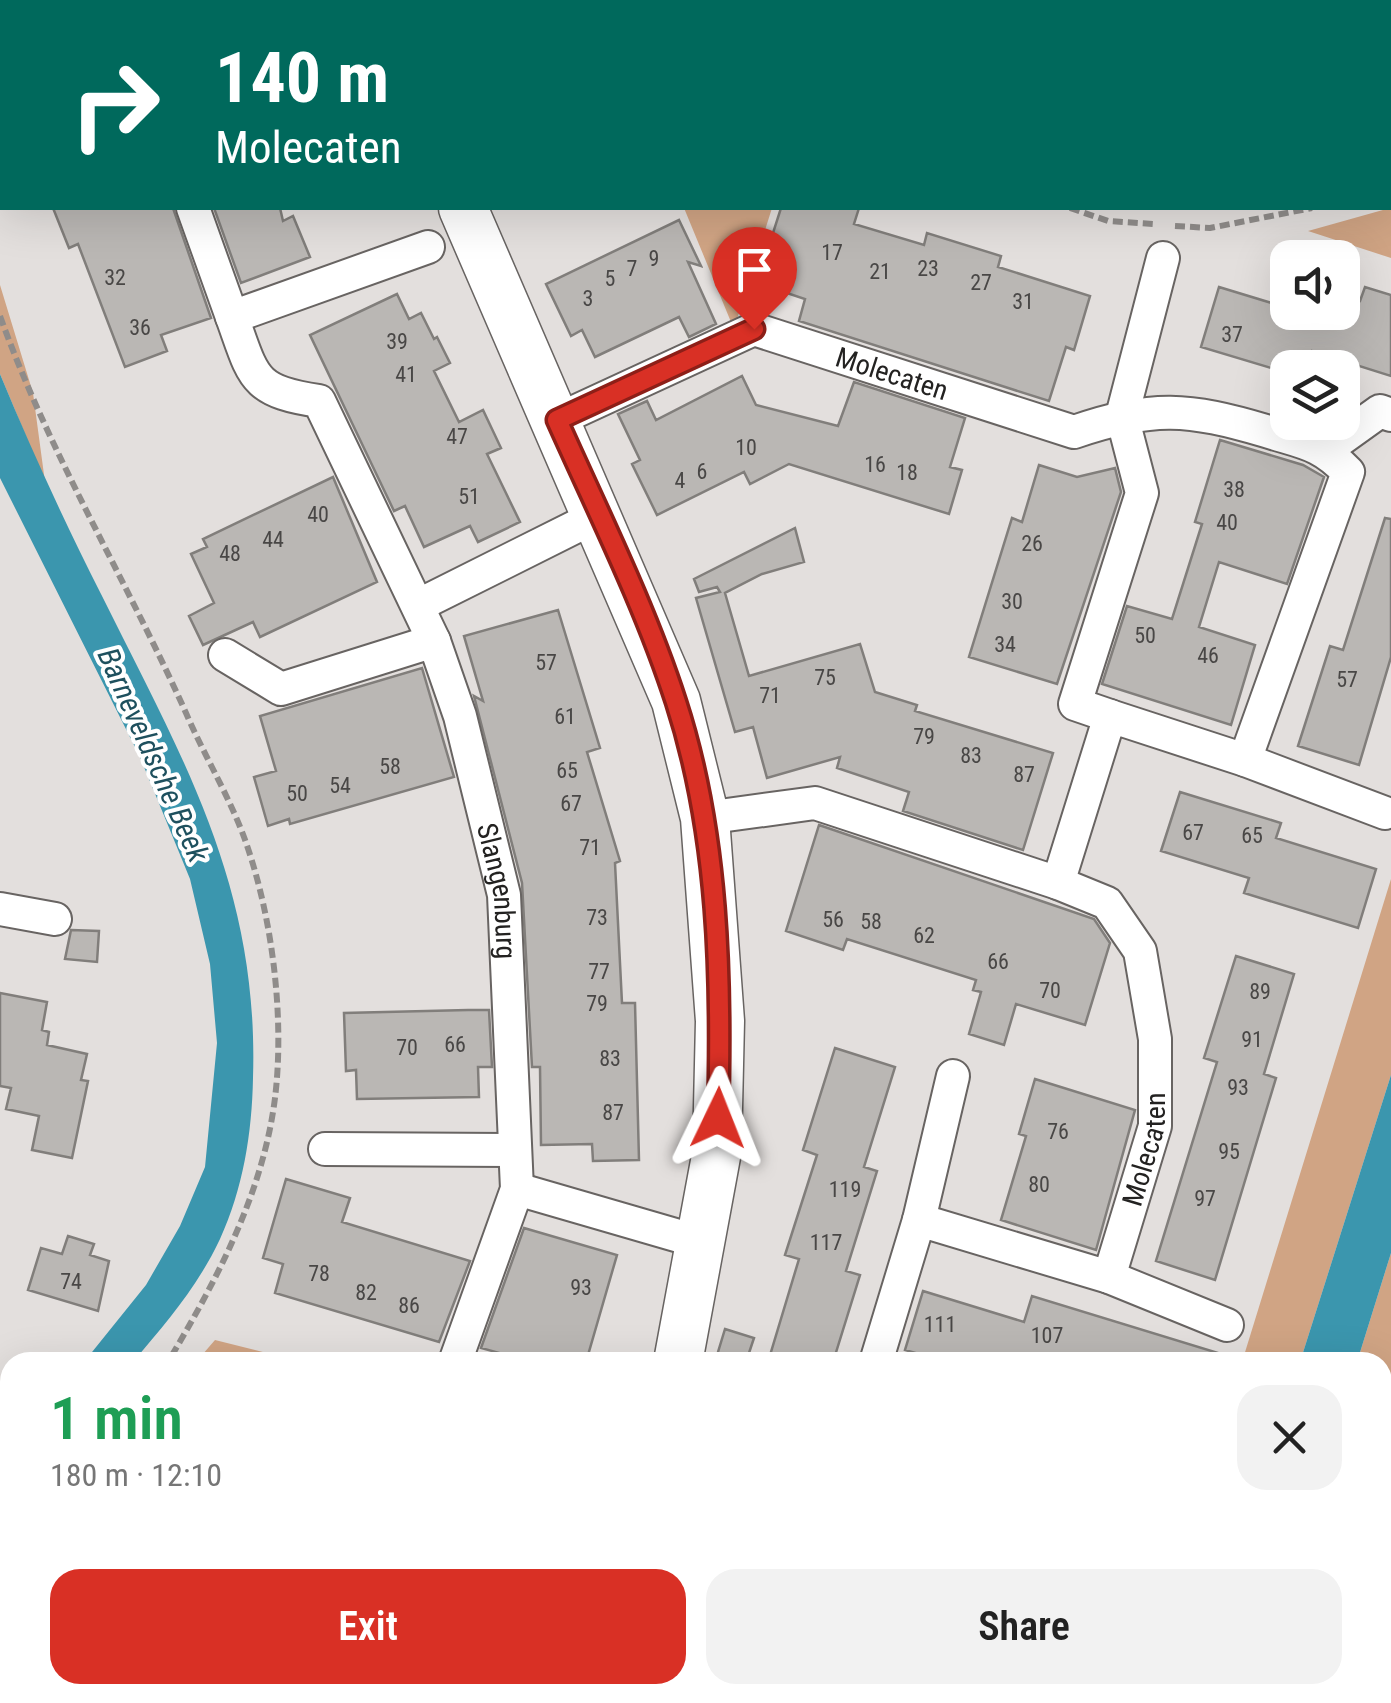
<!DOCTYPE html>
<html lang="en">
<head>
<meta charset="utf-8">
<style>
	:root { --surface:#fff; --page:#f2f2f2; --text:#222; --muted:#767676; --accent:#d93025 }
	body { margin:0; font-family:"Roboto Condensed",sans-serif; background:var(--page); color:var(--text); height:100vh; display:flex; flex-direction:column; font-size:38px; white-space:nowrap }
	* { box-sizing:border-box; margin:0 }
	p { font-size:32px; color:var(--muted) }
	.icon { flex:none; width:55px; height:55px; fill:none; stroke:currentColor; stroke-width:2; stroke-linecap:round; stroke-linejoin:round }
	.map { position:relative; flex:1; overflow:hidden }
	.details { position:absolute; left:0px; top:1352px; width:1392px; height:352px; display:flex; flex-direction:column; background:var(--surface); border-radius:30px 30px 0 0; box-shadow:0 10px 40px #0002 }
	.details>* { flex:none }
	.top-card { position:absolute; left:0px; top:0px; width:1392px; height:210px; box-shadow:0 10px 40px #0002; background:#00695c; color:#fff; overflow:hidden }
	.fabs { position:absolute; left:1270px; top:240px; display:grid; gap:20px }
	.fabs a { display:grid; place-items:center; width:90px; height:90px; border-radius:20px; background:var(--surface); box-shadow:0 10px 40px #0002; font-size:50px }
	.pin { position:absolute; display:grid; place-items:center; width:85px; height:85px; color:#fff; margin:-102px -42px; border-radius:50% 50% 50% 0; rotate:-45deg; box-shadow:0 0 10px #0007 }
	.pin .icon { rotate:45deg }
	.me { position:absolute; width:110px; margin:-55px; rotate:2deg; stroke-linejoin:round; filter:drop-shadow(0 0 8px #0008) }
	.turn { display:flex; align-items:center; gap:35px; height:210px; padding:0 50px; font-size:45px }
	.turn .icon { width:130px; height:130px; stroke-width:2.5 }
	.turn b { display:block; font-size:70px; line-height:85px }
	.round { display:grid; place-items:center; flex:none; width:105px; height:105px; border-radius:30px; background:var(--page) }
	.head { display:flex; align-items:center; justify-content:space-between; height:170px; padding:0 50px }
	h1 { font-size:60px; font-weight:600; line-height:75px; color:#1e9e55 }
	.button { display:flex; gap:20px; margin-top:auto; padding:20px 50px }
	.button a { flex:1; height:115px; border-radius:30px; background:var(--accent); color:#fff; font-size:40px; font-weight:600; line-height:115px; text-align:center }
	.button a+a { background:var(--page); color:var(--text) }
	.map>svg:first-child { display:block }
	.green { fill:#d0a484 }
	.water { fill:#3b96ae }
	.building { fill:#bab7b4; stroke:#817e7b; stroke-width:2.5 }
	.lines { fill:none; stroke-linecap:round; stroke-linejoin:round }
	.lane-casing { stroke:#686462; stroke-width:21 }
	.street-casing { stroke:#686462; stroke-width:36 }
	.secondary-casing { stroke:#686462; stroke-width:51 }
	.path { stroke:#8f8c8a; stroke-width:6; stroke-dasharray:10 5; stroke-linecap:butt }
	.lane { stroke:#fff; stroke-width:18 }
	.street { stroke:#fff; stroke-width:32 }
	.secondary { stroke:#fff; stroke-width:48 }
	.route-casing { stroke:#8d1f18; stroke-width:25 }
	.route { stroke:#d93025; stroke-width:18 }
	.labels { text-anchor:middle; stroke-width:8; stroke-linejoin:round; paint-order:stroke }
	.number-label { font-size:22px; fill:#494746 }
	.street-label { font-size:28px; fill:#232221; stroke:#fff }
	.water-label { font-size:30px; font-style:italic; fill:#1e505e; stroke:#fff }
</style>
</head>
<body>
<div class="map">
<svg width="1391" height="1703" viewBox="0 0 1391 1703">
	<rect width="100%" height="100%" fill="#e3dfdd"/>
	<path class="green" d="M1391 201V258L1308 231 1390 208Z
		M684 208H772L737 319 731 322Z
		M0 285 33 393 45 482 0 374Z
		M1391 879V1075L1300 1362H1242Z
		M1391 1253V1421L1383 1448 1382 1362H1357Z
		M215 1340 302 1362H196Z
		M1019 1695H1305L1303 1703H1042Z"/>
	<path class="water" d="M0 374C31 449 64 521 101 594 183 759 259 886 253 1078 252 1133 243 1189 220 1239 198 1286 166 1323 133 1362H84L146 1285 180 1226 205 1167 217 1043 210 964 190 879 140 757 0 478Z
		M1391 1075V1253L1357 1362H1300Z"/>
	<path class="building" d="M53 208H173L211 318 161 335 167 351 125 367 78 244 69 248Z
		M214 208H280L283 221 293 216 310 257 241 283Z
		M781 208H859L854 224 924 245 927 233 1001 256 998 267 1090 296 1074 350 1066 347 1049 401 799 321 805 299 757 283Z
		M679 220 701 266 688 262 716 324 689 337 679 317 595 357 582 330 571 336 546 284Z
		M1219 287 1288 308V312H1342V296L1360 301 1365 287 1391 295V376L1312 351 1307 368H1288V373L1201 347Z
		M397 294 409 319 421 313 434 339 437 337 450 363 434 371 459 422 483 410 501 448 487 454 520 522 478 542 470 526 424 547 405 506 394 511 310 335Z
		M742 376 756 405 838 426 854 382 965 418 950 467 962 470 949 514 789 464 750 484 744 472 657 515 632 464 640 460 618 414 647 401 656 420Z
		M1220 440 1303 465 1324 477 1287 584 1219 562 1199 627 1255 645 1231 725 1102 684 1127 606 1172 619 1202 524 1195 522Z
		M1039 465 1077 477 1115 468 1121 492 1057 684 969 657 1012 518 1022 522Z
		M333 477 377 582 260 637 253 622 203 645 189 616 214 603 191 554 207 547 203 539Z
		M1385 518 1391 519V657L1359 765 1298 746 1330 646 1343 650Z
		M795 528 804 562 762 574 725 593 749 676 860 644 875 692 917 705 915 711 1053 753 1023 850 903 811 909 792 837 768 840 757 767 778 753 727 735 732 696 598 720 592 717 587 699 592 694 579Z
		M558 610 600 748 587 752 620 861 615 863 622 1003H635L639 1160 593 1161 592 1144 541 1145 540 1067H532L522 883 474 696 483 701 464 636Z
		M422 668 454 777 290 824 289 819 268 826 254 777 276 771 260 716Z
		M1180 792 1281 823 1276 838 1376 869 1358 928 1244 893 1249 878 1161 851Z
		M819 825 1094 919 1110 943 1085 1025 1016 1004 1004 1045 969 1034 981 992 973 990 976 980 847 939 843 950 786 931Z
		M71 930 99 931 97 962 65 959Z
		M1236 956 1294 974 1264 1074 1276 1078 1215 1280 1156 1261 1217 1062 1204 1058Z
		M0 993 47 1002 42 1030 49 1032 47 1045 87 1054 81 1080 88 1081 72 1158 32 1150 39 1116 6 1109 11 1088 0 1086Z
		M468 1010H489L492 1067H478L479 1097 357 1099 356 1070 346 1071 344 1013Z
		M835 1048 895 1067 864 1167 877 1171 846 1271 860 1275 833 1362H768L799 1259 785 1255 817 1155 803 1150Z
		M1035 1079 1135 1110 1096 1250 1001 1220 1026 1136 1019 1134Z
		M286 1179 350 1198 342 1222 470 1261 439 1342 275 1293 283 1264 263 1258Z
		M524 1228 617 1255 586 1362H532L481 1348Z
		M68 1236 94 1244 90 1255 109 1261 98 1311 28 1290 41 1248 62 1254Z
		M923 1291 1024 1322 1032 1296 1228 1356 1226 1362H1043L1016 1354 1013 1362H946L905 1350Z
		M725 1329 754 1338 746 1362H715Z"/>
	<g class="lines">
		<defs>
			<path id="lane" d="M0 1548 10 1536"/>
			<g id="street">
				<path d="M1060 0 1061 2"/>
				<path d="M1385 0 1386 2"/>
				<path d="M143 2V0"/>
				<path d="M1095 2 1099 0"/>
				<path d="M193 208 232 317 428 247"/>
				<path id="s1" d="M232 317C254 378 252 391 319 401L434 641 460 716 504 895 517 1189 455 1362"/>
				<path id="s2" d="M557 420 754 329 1074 432C1153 405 1188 408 1266 431 1304 443 1320 443 1348 472L1245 760 1110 716 1058 883 815 803 705 818"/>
				<path d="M1327 449 1380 411 1391 415"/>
				<path d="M419 605 599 515"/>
				<path d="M225 655 281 689 434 641"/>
				<path d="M1110 716 1075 704 1142 493 1122 416 1163 258"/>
				<path d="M1245 760 1385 813"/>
				<path d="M0 909 55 919"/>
				<path d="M325 1149 514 1150"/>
				<path d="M517 1189 703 1243"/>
				<path d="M919 1220 953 1076"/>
				<path d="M1109 1277 1227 1325"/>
				<path id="s3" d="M876 1362 919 1220 1109 1277 1155 1126V1039L1140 951 1107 903 1058 883"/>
			</g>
			<path id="secondary" d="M404 0 405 2
				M463 208 676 701 705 818 720 1021 717 1151 678 1362
				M0 1443 10 1446
				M577 1695H607
				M707 1695 732 1703
				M853 1695 880 1703"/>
		</defs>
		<use href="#lane" class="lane-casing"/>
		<use href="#street" class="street-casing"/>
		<use href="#secondary" class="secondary-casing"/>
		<path class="path" d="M777 0V2
			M1190 0 1191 2
			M1390 178 1391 177
			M1070 208 1108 221 1153 224
			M1175 226 1210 228 1312 208
			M0 316C50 455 126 579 186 713 204 755 228 794 244 837 272 914 285 1016 275 1098 263 1194 216 1281 168 1362
			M496 1695 499 1703
			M998 1695 1022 1703"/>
		<use href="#lane" class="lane"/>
		<use href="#street" class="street"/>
		<use href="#secondary" class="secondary"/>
	</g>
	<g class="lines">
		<defs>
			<path id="route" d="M718 1118C722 980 719 834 676 702 645 606 598 512 557 420L754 329"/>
		</defs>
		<use href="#route" class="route-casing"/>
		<use href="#route" class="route"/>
	</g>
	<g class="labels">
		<g class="number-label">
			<text x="832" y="260">17</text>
			<text x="654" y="266">9</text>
			<text x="632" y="276">7</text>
			<text x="928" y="276">23</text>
			<text x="880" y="279">21</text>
			<text x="115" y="285">32</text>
			<text x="610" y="286">5</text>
			<text x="981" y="290">27</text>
			<text x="588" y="306">3</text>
			<text x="1023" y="309">31</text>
			<text x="140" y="335">36</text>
			<text x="1232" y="342">37</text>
			<text x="397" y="349">39</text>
			<text x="406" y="382">41</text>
			<text x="457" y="444">47</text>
			<text x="746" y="455">10</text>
			<text x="875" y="472">16</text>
			<text x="702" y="479">6</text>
			<text x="907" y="480">18</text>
			<text x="680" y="488">4</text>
			<text x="1234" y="497">38</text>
			<text x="469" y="504">51</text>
			<text x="318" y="522">40</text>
			<text x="1227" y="530">40</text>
			<text x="273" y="547">44</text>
			<text x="1032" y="551">26</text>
			<text x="230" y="561">48</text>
			<text x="1012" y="609">30</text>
			<text x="1145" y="643">50</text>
			<text x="1005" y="652">34</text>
			<text x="1208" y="663">46</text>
			<text x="546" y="670">57</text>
			<text x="825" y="685">75</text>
			<text x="1347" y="687">57</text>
			<text x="770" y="703">71</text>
			<text x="565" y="724">61</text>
			<text x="924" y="744">79</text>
			<text x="971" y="763">83</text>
			<text x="390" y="774">58</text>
			<text x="567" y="778">65</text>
			<text x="1024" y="782">87</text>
			<text x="340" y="793">54</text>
			<text x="297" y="801">50</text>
			<text x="571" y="811">67</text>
			<text x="1193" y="840">67</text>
			<text x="1252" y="843">65</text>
			<text x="590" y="855">71</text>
			<text x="597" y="925">73</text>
			<text x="833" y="927">56</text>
			<text x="871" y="929">58</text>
			<text x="924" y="943">62</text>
			<text x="998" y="969">66</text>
			<text x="599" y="979">77</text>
			<text x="1050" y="998">70</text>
			<text x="1260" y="999">89</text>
			<text x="597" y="1011">79</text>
			<text x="1252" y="1047">91</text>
			<text x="455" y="1052">66</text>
			<text x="407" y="1055">70</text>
			<text x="610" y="1066">83</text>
			<text x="1238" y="1095">93</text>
			<text x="613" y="1120">87</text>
			<text x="1058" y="1139">76</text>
			<text x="1229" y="1159">95</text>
			<text x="1039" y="1192">80</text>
			<text x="845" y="1197">119</text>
			<text x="1205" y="1206">97</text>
			<text x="826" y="1250">117</text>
			<text x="319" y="1281">78</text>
			<text x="71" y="1289">74</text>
			<text x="581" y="1295">93</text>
			<text x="366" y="1300">82</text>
			<text x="409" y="1313">86</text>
			<text x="940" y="1332">111</text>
			<text x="1047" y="1343">107</text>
		</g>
		<g class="street-label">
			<text dy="10" stroke="none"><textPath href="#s2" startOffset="362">Molecaten</textPath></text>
			<text dy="10" stroke="none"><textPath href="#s1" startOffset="658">Slangenburg</textPath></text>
			<text dy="10" stroke="none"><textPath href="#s3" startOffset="480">Molecaten</textPath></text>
		</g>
		<g class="water-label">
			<text transform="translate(153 755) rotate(66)" y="10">Barneveldsche Beek</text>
		</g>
	</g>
</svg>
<div class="fabs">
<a><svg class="icon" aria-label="sound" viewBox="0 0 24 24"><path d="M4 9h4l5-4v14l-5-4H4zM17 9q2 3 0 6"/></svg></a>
<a><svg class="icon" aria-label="layers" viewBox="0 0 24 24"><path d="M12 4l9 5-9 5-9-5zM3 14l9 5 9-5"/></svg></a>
</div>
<div class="pin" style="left:754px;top:329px;background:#d93025"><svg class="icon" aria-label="arrive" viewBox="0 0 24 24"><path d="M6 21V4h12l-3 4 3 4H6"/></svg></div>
<svg class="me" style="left:718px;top:1118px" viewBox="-20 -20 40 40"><path d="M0-17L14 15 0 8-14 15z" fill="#d93025" stroke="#fff" stroke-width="4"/></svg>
<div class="top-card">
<div class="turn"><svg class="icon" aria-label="right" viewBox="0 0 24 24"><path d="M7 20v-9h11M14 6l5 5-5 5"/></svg><div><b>140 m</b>Molecaten</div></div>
</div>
<section class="details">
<div class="head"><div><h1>1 min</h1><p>180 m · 12:10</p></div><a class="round"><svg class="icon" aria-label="close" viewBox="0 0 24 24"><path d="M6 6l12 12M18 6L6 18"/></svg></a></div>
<div class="button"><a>Exit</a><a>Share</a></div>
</section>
</div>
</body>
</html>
